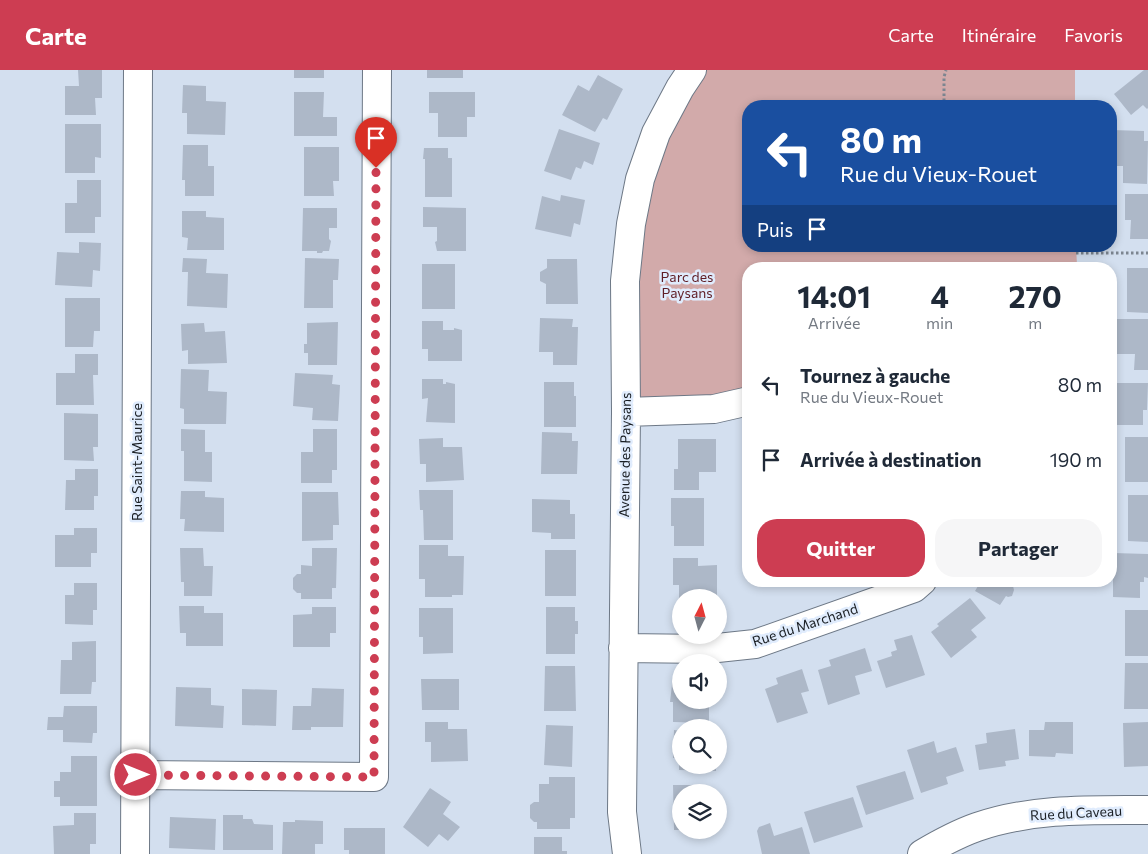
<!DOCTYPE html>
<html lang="fr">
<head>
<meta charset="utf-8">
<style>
	:root { --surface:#fff; --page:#f6f6f7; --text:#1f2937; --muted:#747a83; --accent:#cd3d52 }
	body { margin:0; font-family:Commissioner,sans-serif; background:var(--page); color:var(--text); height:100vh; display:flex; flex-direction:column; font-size:19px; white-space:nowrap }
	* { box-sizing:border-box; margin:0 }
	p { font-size:16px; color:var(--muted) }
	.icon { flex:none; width:28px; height:28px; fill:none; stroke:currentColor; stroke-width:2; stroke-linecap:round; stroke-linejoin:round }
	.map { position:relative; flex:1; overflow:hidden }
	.side { position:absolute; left:742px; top:192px; width:375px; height:325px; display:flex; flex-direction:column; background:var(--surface); border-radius:20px; box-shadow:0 2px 8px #0003 }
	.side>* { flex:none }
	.hud { position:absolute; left:742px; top:30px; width:375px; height:152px; border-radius:20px; box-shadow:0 2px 8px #0003; background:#1a4fa0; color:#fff; overflow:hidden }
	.needle { width:32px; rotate:6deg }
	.fabs { position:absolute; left:672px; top:519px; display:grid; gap:10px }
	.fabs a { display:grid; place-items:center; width:55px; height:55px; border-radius:50%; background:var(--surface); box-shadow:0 2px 8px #0003; font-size:25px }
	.pin { position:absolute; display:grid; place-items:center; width:42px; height:42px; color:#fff; margin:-51px -21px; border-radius:50% 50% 50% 0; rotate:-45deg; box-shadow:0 0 5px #0007 }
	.pin .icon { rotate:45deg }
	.me { position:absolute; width:55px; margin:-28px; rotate:90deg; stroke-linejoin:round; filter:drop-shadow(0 0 4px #0008) }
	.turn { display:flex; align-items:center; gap:18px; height:105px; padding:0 15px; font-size:22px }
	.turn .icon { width:65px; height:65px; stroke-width:2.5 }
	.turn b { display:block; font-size:35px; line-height:42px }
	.then { display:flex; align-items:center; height:48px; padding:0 15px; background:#0003; gap:10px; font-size:19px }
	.eta { display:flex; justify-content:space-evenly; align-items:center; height:85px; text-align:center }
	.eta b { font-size:30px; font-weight:700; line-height:35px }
	.primary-button { display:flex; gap:10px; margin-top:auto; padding:10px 15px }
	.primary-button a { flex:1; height:58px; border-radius:20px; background:var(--accent); color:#fff; font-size:20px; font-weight:700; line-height:58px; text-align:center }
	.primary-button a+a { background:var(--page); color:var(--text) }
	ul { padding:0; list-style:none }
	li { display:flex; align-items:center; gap:15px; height:75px; padding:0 15px }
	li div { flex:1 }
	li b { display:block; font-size:19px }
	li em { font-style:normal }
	header { display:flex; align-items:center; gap:30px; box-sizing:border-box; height:70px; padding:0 25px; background:var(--accent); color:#fff }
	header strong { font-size:24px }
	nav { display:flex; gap:28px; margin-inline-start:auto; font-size:18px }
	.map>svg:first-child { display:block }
	.green { fill:#d2aaaa }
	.building { fill:#adb8c8 }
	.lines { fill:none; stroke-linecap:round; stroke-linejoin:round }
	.minor-casing { stroke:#6d7886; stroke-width:30 }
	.path { stroke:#7c8590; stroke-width:3; stroke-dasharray:2.5 2.5; stroke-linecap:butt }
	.minor { stroke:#fff; stroke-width:28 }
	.route { stroke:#cd3d52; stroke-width:9; stroke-dasharray:0 16.2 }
	.labels { text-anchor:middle; stroke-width:5; stroke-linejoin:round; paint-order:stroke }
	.park-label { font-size:14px; fill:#601e26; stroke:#e0ecfd }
	.street-label { font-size:14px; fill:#191e23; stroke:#e0ecfd }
</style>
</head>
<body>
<header>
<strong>Carte</strong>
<nav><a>Carte</a><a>Itinéraire</a><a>Favoris</a></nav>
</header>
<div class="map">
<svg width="1148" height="784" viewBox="0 0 1148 784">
	<rect width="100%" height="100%" fill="#d3dfef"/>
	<path class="green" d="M692 0H1075V36H749V176H1076L1077 195 1070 199H749V331L626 342 631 154Z"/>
	<path class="building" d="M78 0H102V28H95L96 45H65V16H79Z
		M294 0H324V8H294Z
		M427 0H463V8H427Z
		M1144 0H1148V38L1147 39 1143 35 1131 45 1114 24Z
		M598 5 623 19 607 50 603 48 595 62 562 45 578 15 589 21Z
		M183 15 206 16V31L226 32 225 65 187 64V43H182Z
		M294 22H324L323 47H337V66H294Z
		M429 22H475V47H467V67H438V43H429Z
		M65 54H101V88L95 87V103H65Z
		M559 59 600 73 593 95 584 91 581 99 576 97 571 110 544 101Z
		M1112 60 1144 61V71H1148L1147 114 1123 113V96H1111Z
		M183 75H208V96H214V126H185V110H182Z
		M304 77H339V111H333L334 126H304Z
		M424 78H448V88H452V127H425V89H423Z
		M77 110H101V147H95V163H65V133H77Z
		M1125 124H1148V169H1130L1131 150H1125Z
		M561 125 585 130 580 155 574 153 571 167 535 159 542 126 560 131Z
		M423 137 466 138V181H437L435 172 437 171V157H423Z
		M303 138H337V158H329V169L331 171 329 181H323L322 183H317V181H302Z
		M182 141H206V147L224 148V180H187L188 168 182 167Z
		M79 172 101 173 100 201 93 200 92 217 55 215 57 182 79 183Z
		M183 188 207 189 206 203 228 204 227 238 187 236 188 202H182Z
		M305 188 339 189 338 210H333V238H304Z
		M547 189H577L578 234H546V214L540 211V202L547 198Z
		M422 194H455V239H422Z
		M1127 198H1148V243L1127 242Z
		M65 228H100V261H94L93 277H65Z
		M540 248 573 249 572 257H578L577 295H553V282H539Z
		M1111 249H1148V300H1134L1135 284H1115V281H1111Z
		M422 251H443V260H454V258L462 260V291H428V279H422Z
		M338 252 337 295H308V283H304V274H307V253Z
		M204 253 205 262 225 261 227 293 188 294V280L182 281 181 254Z
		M75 284H98V305H93L94 335H56V303H75Z
		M181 299 209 300 208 321 227 322 226 354H184V339L180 338Z
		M295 303 333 305 332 314 340 315 338 351 312 350 313 338 293 336Z
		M422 309H443V314H446V312L455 314V353L426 352 428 328 422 329Z
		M544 312H574V326H576V357H544Z
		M1116 313H1148L1147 340H1143V355H1115Z
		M64 343 98 344V377H93L94 391 64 390Z
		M181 359 205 360V382H212V412L184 411V381H181Z
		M313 359H337V400H332V413H301V382H313Z
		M542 362 572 363V371H578L577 404H541Z
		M1125 367H1148V412H1125Z
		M443 368V377H462L464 410 426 412V394H420L419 369Z
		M678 369H716V402H699V420H674V399H678Z
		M75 399H98V426H94V440H65L66 410H75Z
		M419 420H453V470H424L423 440H420Z
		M181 421H205V427L224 428V462L184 461 185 449H180Z
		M302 422H338L339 455H333V470L302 471Z
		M1128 425H1148V472L1128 471Z
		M671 428H704V476H674V456H671Z
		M532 429 570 430V444H575V469H551V463L532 462Z
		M74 458H97V483H91V497H55V465H74Z
		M419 475H448V486H464L463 525H452V527H425V509H419Z
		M180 478H203L204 496H213L212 526H184V512H181Z
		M312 478H337L336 518H332V529H301V523H297L293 519V508L297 504H301V495L312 496Z
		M545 480H576V526H545Z
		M1113 483 1148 484V508L1144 507V512H1140V528L1113 527Z
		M673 488H698V496L717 495V528L679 529V515H673Z
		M981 511H1012L1010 515 1013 516 1014 520 1012 526 1008 527 1006 526 1000 535 975 521Z
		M74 513H97V540H93V555L65 554V525H74Z
		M970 528 986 548 971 560 977 567 951 588 931 562 939 556 937 554Z
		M179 536H204V543H223V576H186V563H180Z
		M312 537H336V563H330V577H293V545L312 544Z
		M546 537H575V551H578V564H575V584H546Z
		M419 538H453V583L423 584V567H419Z
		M1125 540H1148V586H1125Z
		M912 565 925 605 886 618 877 591 892 586 891 582 897 580 894 570Z
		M96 571V612H92L91 624H60L61 590H72V572Z
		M865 578 872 601 855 606 860 624 828 635 818 600 831 596 829 590Z
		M1125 593H1148V639H1124Z
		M545 596H575L576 641H544Z
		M802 599 809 621 801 623 808 643 777 653 765 619 778 614 776 608Z
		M673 606 681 607V630H709V653L673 652V632H670Z
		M421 609H459V640H422Z
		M176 617 211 618V635L224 636 223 658 175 656Z
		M312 618 344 619 343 657H311V660H292L293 636H311Z
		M242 619 277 620 276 656 242 655Z
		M64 636H97V663H93L92 673 63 672V660H47L48 647H63Z
		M425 652H448V659H467L468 691 431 692V672H425Z
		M1045 652H1073V684L1056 683 1055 687 1029 686V660H1044Z
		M1148 652V696L1124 697 1123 653Z
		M546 655 573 656 572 697 544 695Z
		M1015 659 1019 689 1005 691 1006 696 979 700 975 675 987 673 986 663Z
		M674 660 681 661V695H716V701L679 700V688H673Z
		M934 671 937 683 956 677 964 701 946 707 948 714 921 723 907 680Z
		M71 686H97V736H60V727H54V711H60V702H71Z
		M905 701 914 729 866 745 856 716Z
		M549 707H575V748H570V759H537V752H534L530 748V735L534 732H539V714H549Z
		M673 715H705V722H681V760H674Z
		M430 718 451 732 443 744 460 757 448 771 439 764 428 777 403 757Z
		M853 727 863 757 814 773 804 742Z
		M74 743H96V774H90V784H54L53 756 74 755Z
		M223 745H243V749H252L254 754 273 755V780H223Z
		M170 747 216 749 215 780 169 778Z
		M295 750 323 751V774H315V784H282L283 752H295Z
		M770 753 774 766 802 757 810 784H762L757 761 759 757Z
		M344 758H385V784H349V780H344Z
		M534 767H562V781H567V784H534Z"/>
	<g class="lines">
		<defs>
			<path id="minor" d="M626 342 714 339 749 331
				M623 578 708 579 755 574 914 518 922 511
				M136 705 374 707 377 0
				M135 784 138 0
				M627 784 622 742 626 342 625 211 631 154 640 109 656 63 680 18 692 0
				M922 784C939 774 957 764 977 757 1032 738 1091 740 1148 740"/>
		</defs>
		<use href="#minor" class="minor-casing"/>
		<path class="path" d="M944 36V7L946 0
			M1076 183H1148"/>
		<use href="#minor" class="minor"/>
	</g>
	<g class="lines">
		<path class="route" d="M136 705 374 707 376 98"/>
	</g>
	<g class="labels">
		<g class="park-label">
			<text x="687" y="212">Parc des<tspan x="687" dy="16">Paysans</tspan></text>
		</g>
		<g class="street-label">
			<text transform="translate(625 385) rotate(-89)" y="5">Avenue des Paysans</text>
			<text transform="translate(137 392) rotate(-90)" y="5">Rue Saint-Maurice</text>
			<text transform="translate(805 555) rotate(-18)" y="5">Rue du Marchand</text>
			<text transform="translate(1076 743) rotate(-3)" y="5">Rue du Caveau</text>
		</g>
	</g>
</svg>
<div class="fabs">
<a><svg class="needle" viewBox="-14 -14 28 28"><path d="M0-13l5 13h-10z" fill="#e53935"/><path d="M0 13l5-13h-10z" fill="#747a83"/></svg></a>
<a><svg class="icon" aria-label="sound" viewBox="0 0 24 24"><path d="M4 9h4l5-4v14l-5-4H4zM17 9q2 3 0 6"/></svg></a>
<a><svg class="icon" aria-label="search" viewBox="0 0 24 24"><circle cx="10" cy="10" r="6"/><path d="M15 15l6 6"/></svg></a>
<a><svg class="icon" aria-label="layers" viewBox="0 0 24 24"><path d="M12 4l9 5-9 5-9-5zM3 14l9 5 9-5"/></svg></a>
</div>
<div class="pin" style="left:376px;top:98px;background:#d93025"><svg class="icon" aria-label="arrive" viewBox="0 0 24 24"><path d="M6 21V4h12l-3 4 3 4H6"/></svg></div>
<svg class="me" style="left:136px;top:705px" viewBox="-20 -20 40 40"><circle r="17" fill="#cd3d52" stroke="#fff" stroke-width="3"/><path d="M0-11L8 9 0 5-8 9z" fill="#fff"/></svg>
<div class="hud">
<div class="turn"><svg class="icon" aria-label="left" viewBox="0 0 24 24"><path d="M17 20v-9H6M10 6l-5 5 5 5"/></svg><div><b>80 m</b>Rue du Vieux-Rouet</div></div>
<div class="then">Puis<svg class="icon" aria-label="arrive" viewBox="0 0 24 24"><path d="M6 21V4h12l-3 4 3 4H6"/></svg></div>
</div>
<section class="side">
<div class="eta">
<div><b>14:01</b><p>Arrivée</p></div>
<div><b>4</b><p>min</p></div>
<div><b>270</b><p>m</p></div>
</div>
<ul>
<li><svg class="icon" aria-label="left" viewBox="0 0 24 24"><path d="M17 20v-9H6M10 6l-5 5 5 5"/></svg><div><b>Tournez à gauche</b><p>Rue du Vieux-Rouet</p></div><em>80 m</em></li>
<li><svg class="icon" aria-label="arrive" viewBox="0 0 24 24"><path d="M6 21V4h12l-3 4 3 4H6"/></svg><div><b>Arrivée à destination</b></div><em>190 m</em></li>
</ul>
<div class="primary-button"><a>Quitter</a><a>Partager</a></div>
</section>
</div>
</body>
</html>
